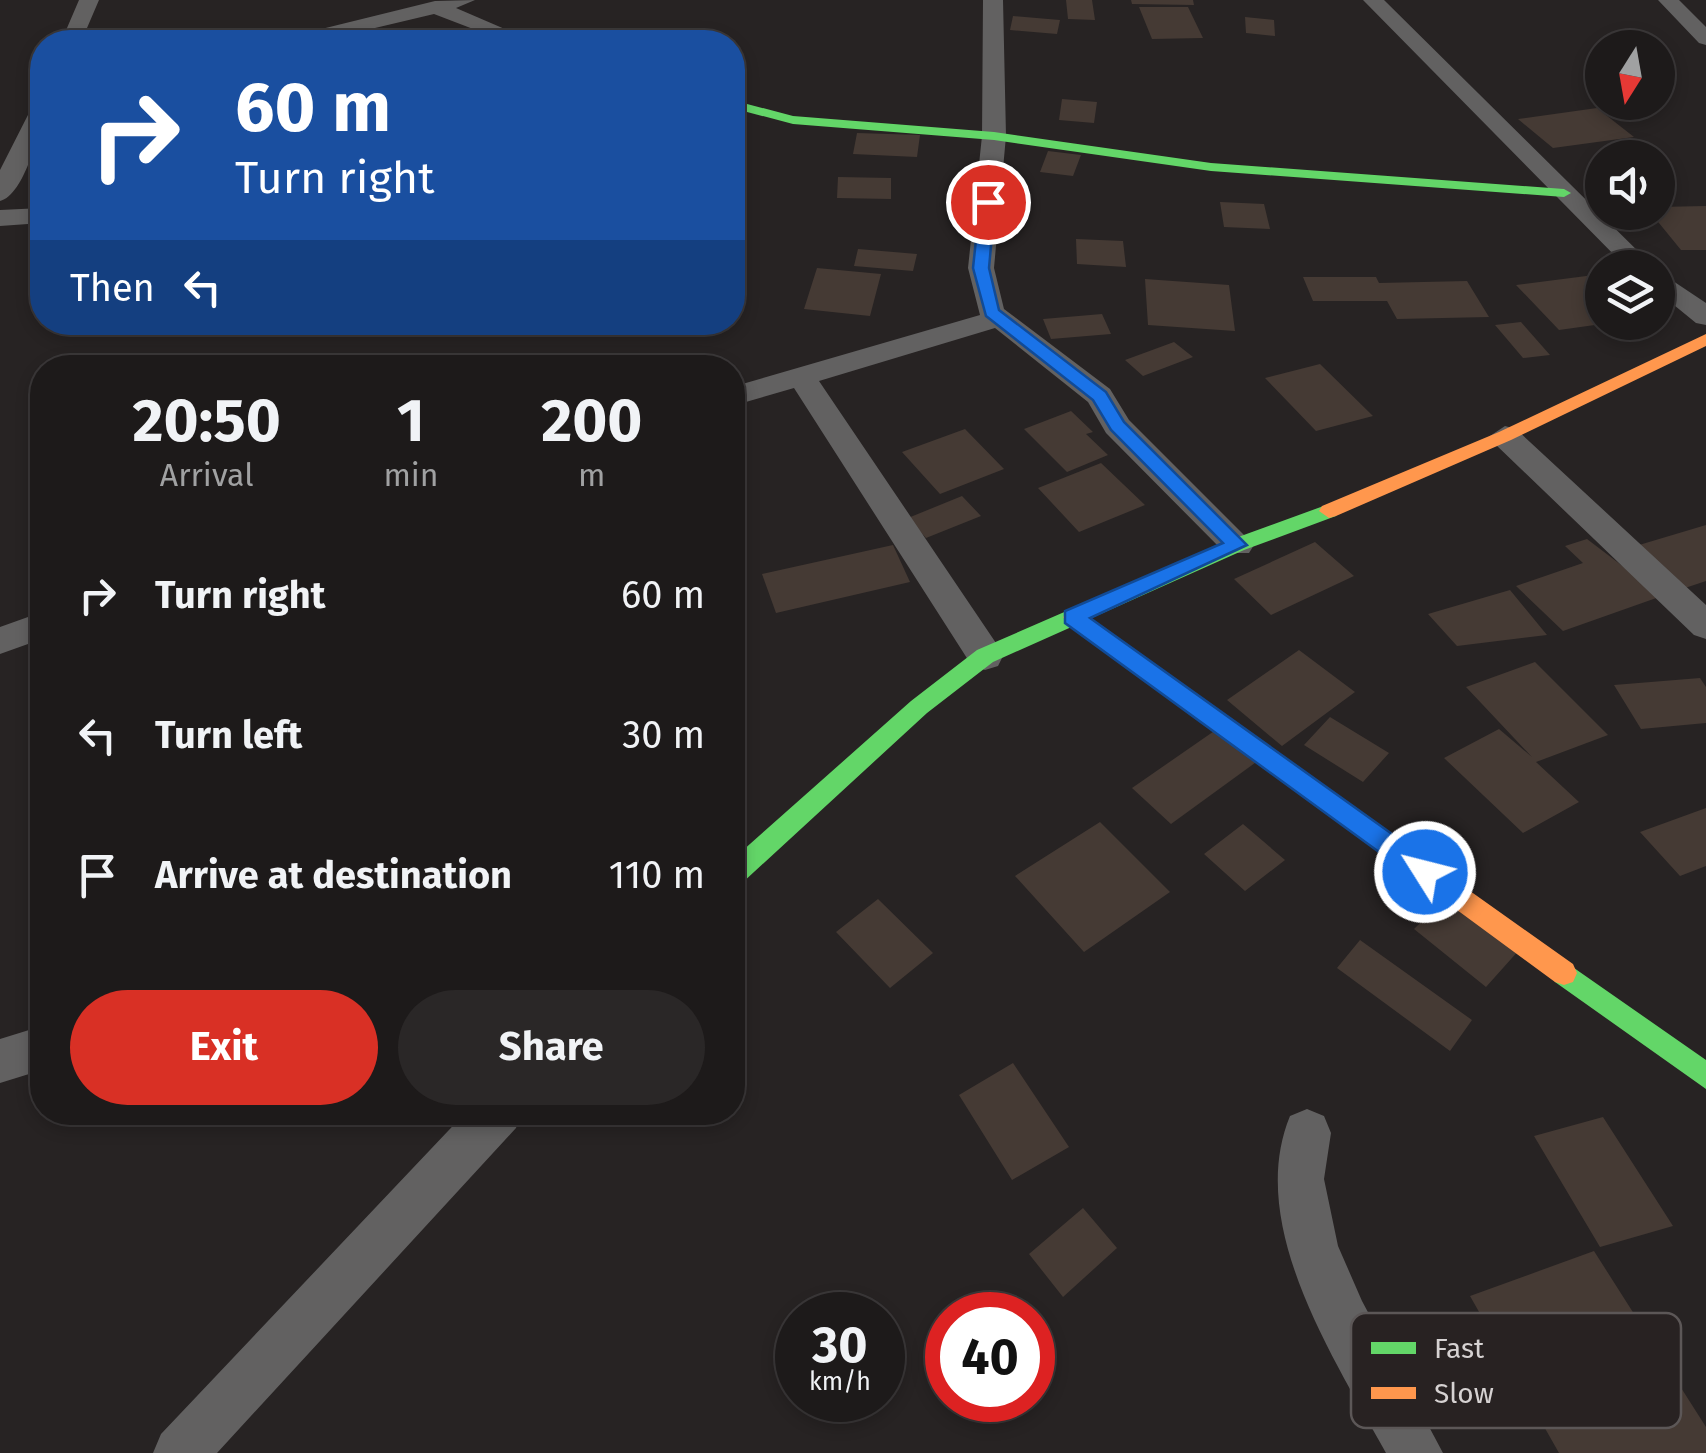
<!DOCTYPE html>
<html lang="en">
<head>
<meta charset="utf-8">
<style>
	:root { --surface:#1d1a1a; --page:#2a2727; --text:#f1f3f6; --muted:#a0a1a2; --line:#3b3839; --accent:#d93025 }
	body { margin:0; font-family:"Fira Sans",sans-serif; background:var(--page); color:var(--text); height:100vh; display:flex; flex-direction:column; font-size:38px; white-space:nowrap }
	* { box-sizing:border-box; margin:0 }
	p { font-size:32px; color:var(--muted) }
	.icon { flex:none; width:55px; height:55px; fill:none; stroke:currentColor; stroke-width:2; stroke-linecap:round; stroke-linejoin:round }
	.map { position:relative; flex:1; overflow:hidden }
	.drawer { position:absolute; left:30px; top:355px; width:715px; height:770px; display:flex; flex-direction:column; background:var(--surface); border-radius:40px; box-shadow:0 5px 15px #0003,0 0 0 2px var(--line) }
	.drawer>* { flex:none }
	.top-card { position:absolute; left:30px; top:30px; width:715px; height:305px; border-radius:40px; box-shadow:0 5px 15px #0003,0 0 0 2px var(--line); background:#1a4fa0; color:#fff; overflow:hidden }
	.needle { width:65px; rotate:191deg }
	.tools { position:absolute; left:1585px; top:30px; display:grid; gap:20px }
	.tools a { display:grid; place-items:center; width:90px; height:90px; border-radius:50%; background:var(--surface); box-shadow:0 5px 15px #0003,0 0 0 2px var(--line); font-size:50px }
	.speed { position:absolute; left:775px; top:1292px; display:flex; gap:20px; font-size:50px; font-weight:700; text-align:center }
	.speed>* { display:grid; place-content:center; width:130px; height:130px; border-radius:50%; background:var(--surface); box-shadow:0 5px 15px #0003,0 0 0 2px var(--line); line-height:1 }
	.speed small { font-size:25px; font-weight:400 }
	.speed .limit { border:15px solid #d22; background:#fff; color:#111 }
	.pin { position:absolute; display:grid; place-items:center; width:85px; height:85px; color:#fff; margin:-42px; border:5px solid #fff; border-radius:50%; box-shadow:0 2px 10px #0007 }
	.me { position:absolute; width:110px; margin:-55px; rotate:306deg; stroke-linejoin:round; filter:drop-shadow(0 0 8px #0008) }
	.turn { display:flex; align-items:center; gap:35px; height:210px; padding:0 40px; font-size:45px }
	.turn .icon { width:130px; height:130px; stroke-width:2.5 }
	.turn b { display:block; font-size:70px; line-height:85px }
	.then { display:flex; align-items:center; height:95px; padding:0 40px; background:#0003; gap:20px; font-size:38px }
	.eta { display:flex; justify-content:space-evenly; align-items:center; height:170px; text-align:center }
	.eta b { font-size:60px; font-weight:700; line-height:70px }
	.primary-button { display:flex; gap:20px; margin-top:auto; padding:20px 40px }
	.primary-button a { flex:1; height:115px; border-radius:60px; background:var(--accent); color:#fff; font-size:40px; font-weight:700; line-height:115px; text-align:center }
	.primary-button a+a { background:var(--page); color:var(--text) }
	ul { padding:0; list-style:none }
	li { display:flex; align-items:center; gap:30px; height:140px; padding:0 40px }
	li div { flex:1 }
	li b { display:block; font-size:38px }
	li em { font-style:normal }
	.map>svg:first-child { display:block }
	.building { fill:#453a34 }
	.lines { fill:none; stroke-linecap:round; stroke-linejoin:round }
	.street { fill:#626161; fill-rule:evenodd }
	.fast { fill:#63d668; fill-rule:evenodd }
	.slow { fill:#ff974d; fill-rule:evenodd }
	.route { fill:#1a73e8; stroke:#114b97; stroke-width:2.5 }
	.key { fill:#282222; stroke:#5c5757; stroke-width:2.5 }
	.key-label { font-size:28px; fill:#d6d2d2 }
</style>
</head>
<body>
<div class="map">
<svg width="1706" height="1453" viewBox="0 0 1706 1453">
	<rect width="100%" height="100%" fill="#272323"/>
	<path class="building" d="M1066 0H1092L1095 20 1068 19Z
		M1131 0H1193L1194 5 1132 4Z
		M1139 7H1188L1203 38 1152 39Z
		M1013 16 1060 20 1057 34 1010 30Z
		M1245 17 1274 20 1275 36 1246 33Z
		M1062 99 1097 102 1094 123 1059 120Z
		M1597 108 1634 137 1553 148 1518 119Z
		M857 133 920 135 917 157 853 154Z
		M1048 151 1081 155 1073 176 1040 172Z
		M838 177 891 178V199L837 198Z
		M1220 202 1264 204 1270 229 1224 227Z
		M1706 206V250H1681L1650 212H1658V207Z
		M1076 239 1123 241 1126 267 1077 264Z
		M858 249 917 254 913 271 854 266Z
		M817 268 881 274 870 316 804 309Z
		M1602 274V324L1559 330 1516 285Z
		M1303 277H1376L1379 283 1467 281 1489 317 1397 319 1387 301H1313Z
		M1145 279 1229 285 1235 331 1148 325Z
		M1102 314 1111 334 1051 339 1043 319Z
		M1521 322 1550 355 1523 358 1495 325Z
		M1174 342 1193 357 1143 376 1125 360Z
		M1320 364 1373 416 1316 431 1265 378Z
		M1071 411 1093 432 1086 434 1108 455 1067 472 1024 429Z
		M965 429 1004 469 940 494 902 452Z
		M1101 463 1145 505 1079 532 1038 488Z
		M962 496 981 516 926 538 908 518Z
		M1706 525V581L1676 591 1629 548Z
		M1587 539 1662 596 1563 631 1516 586 1583 563 1565 546Z
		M1315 542 1354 576 1271 615 1234 579Z
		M893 545 910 582 776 613 762 574Z
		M1510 590 1547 635 1457 646 1428 614Z
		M1299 650 1355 692 1282 746 1227 700Z
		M1535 662 1608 735 1536 762 1579 802 1523 833 1444 758 1499 729 1532 757 1466 687Z
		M1700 678 1706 687V723L1641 729 1614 685Z
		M1330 717 1389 753 1363 782 1304 745Z
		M1220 727 1259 760 1171 824 1132 788Z
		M1706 808V866L1680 876 1640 832Z
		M1100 822 1170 892 1084 952 1015 876Z
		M1243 824 1285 860 1245 891 1204 854Z
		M1450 894 1520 949 1486 987 1414 929Z
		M878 899 933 953 890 988 836 932Z
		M1360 940 1472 1020 1450 1051 1337 968Z
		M1013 1063 1069 1147 1012 1180 959 1095Z
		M1603 1117 1673 1226 1600 1247 1534 1136Z
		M1083 1208 1117 1248 1063 1297 1029 1254Z
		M1594 1251 1706 1427V1453H1559L1470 1296Z"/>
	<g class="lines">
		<path class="street" d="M79 0H99L81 42H61Z
			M475 0 456 8 535 42H507L434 14 316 42H281L285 38 435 1Z
			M983 0H1003L1006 136 994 268 1004 309 1110 389 1129 420 1254 545 1249 553H1225L1106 433 1088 402 995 328 819 381 998 646 1003 656 998 666 985 670 972 666 794 388 732 406V387L980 315 968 268 982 136Z
			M1363 0H1384L1655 268H1627Z
			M1658 0H1679L1706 27V45L1699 43Z
			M42 102C43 125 25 195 0 201V170L31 109Z
			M42 208V223L0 226V210Z
			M1658 271 1706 303V325L1696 323 1658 292Z
			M1505 426 1516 429 1706 605V639L1694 635 1494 443 1490 436Z
			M42 612V639L0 654V627Z
			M42 1026V1070L0 1083V1039Z
			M1307 1109 1324 1116 1331 1133 1324 1179 1338 1246 1362 1301 1443 1453H1386C1335 1360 1245 1225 1290 1116Z
			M466 1112H522L516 1128 217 1453H153L161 1434Z"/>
		<path class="fast" d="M732 100 793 116 994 132 1211 163 1564 189 1571 193 1564 197 1211 171 994 140 793 124 732 108Z
			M1329 504 1339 511 1336 516 1244 550 993 662 927 713 741 884 732 887V860L911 701 977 650 1230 540Z
			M1564 961 1706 1060V1089L1555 982 1551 973 1555 964Z"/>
		<path class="slow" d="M1706 334V346L1511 440 1336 516 1329 518 1319 511 1322 506 1499 432Z
			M1073 609 1573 964 1577 973 1573 982 1564 985 1555 982 1066 622 1063 617Z"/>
	</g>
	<path class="route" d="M988 197 995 202 989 268 999 310 1106 392 1124 422 1247 545 1090 618 1434 864 1437 872 1434 879H1416L1065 623V611L1223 543 1111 430 1093 400 986 316 973 268 980 202Z"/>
	<rect x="1351" y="1313" width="330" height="115" rx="15" class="key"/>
	<rect x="1371" y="1342" width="45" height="12" fill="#63d668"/>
	<rect x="1371" y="1387" width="45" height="12" fill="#ff974d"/>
	<g class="key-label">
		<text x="1434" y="1358">Fast</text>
		<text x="1434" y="1403">Slow</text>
	</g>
</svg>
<div class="tools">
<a><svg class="needle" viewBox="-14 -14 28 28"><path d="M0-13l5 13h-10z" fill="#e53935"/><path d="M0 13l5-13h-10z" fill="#a0a1a2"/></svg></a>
<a><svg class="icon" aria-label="sound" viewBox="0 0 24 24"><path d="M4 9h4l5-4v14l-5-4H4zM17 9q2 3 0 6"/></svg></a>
<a><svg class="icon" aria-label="layers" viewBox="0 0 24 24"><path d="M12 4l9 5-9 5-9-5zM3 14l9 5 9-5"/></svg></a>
</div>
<div class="speed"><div>30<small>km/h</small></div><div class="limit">40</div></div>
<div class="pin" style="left:988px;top:202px;background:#d93025"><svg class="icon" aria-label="arrive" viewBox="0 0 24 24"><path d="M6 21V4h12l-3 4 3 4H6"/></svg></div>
<svg class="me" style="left:1425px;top:872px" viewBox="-20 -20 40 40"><circle r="17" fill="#1a73e8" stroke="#fff" stroke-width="3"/><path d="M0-11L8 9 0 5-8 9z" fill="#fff"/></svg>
<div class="top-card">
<div class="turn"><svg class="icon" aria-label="right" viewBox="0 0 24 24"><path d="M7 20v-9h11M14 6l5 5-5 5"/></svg><div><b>60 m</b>Turn right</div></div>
<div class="then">Then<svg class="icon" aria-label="left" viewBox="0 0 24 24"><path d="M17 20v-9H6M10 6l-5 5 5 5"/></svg></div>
</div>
<section class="drawer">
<div class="eta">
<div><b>20:50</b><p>Arrival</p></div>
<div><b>1</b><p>min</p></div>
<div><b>200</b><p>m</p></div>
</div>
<ul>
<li><svg class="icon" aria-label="right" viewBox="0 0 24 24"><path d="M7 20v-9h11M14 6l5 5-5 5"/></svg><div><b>Turn right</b></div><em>60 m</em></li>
<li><svg class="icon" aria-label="left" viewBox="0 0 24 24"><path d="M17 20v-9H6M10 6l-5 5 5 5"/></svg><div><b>Turn left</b></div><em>30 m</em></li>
<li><svg class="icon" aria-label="arrive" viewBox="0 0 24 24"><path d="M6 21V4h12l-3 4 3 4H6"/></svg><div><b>Arrive at destination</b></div><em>110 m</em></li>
</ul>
<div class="primary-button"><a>Exit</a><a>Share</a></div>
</section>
</div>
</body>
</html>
